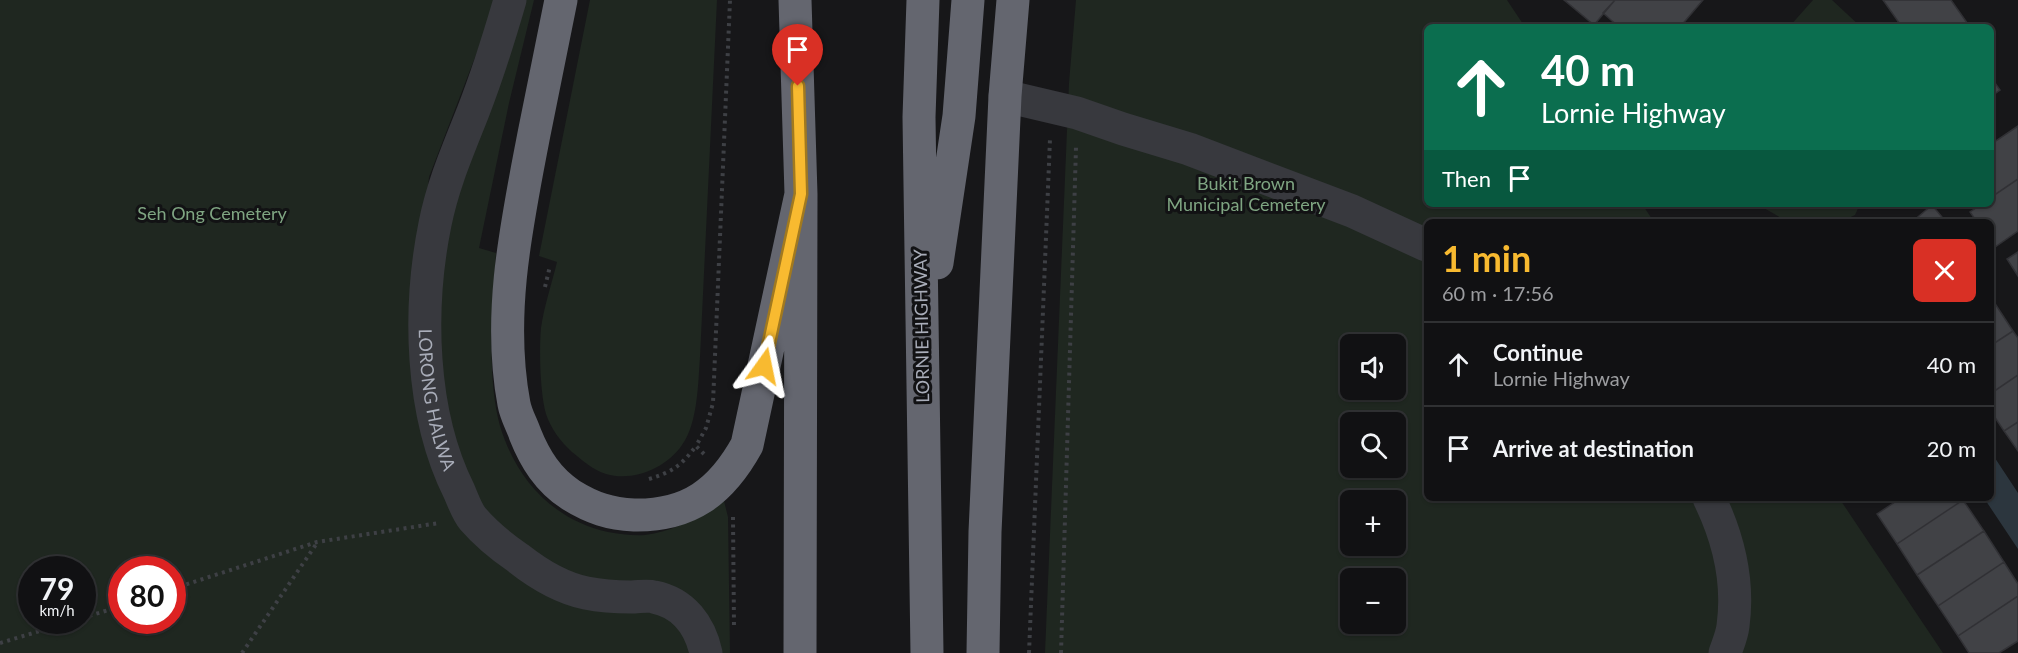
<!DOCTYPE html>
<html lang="en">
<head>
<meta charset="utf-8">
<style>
	:root { --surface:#111113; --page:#1e1f21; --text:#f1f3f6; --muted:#9c9da0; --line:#303133; --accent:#f8ba30 }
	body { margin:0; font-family:Lato,sans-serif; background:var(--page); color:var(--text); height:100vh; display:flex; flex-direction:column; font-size:22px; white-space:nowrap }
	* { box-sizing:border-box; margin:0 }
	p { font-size:20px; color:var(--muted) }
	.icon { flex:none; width:33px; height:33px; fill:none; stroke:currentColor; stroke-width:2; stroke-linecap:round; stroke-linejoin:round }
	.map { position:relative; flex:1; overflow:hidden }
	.drawer { position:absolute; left:1424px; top:219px; width:570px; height:282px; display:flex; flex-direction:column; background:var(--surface); border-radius:9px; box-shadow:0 2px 4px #0004,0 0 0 2px var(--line) }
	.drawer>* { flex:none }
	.hud { position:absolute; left:1424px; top:24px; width:570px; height:183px; border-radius:9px; box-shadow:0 2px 4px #0004,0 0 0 2px var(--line); background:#0b6e4f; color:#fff; overflow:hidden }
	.controls { position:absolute; left:1340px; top:334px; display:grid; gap:12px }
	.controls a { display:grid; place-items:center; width:66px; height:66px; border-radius:9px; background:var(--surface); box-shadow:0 2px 4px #0004,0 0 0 2px var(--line); font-size:30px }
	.speed { position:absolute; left:18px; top:556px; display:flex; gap:12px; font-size:30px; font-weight:700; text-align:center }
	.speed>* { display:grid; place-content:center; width:78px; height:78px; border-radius:50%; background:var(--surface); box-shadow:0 2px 4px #0004,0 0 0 2px var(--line); line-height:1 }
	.speed small { font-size:15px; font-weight:400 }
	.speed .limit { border:9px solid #d22; background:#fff; color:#111 }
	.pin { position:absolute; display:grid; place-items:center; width:51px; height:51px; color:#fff; margin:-62px -26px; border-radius:50% 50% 50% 0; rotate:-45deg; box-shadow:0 0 6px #0007 }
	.pin .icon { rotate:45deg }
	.me { position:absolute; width:66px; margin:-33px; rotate:12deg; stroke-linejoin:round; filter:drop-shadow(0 0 4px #0008) }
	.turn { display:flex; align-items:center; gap:21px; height:126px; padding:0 18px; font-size:27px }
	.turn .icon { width:78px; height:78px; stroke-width:2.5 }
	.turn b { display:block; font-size:42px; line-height:51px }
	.then { display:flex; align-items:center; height:57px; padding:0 18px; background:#0003; gap:12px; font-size:22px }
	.round { display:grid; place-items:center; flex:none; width:63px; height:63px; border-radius:9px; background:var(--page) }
	.head { display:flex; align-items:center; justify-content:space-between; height:102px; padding:0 18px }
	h1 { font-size:36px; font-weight:700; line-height:45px; color:var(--accent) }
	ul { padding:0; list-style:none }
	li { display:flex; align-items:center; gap:18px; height:84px; padding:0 18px; border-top:2px solid var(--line) }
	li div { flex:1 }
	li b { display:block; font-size:22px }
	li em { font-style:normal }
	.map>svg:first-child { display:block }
	.green { fill:#1f2720; fill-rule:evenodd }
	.water { fill:#2c363e }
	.building { fill:#414246; stroke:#313135; stroke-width:1.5 }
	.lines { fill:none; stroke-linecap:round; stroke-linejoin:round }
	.path { stroke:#3e4045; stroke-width:4; stroke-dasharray:3 4.5; stroke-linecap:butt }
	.minor { stroke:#38393e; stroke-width:33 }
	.highway { stroke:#64666f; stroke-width:33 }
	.route-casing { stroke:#a1791f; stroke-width:15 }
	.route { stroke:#f8ba30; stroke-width:10 }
	.labels { text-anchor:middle; stroke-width:6; stroke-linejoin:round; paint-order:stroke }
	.park-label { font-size:18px; fill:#7fa582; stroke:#121214 }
	.street-label { font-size:18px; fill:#a9adb9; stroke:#121214 }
</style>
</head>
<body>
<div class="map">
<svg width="2018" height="653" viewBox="0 0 2018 653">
	<rect width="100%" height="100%" fill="#171719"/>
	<path class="green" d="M0 0H497L429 177 414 322 492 557 661 613 710 653H0ZM32 570H82V621H32ZM122 570H172V621H122Z
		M523 0H534L509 103 479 248 496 253C493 306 486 375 500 426 516 479 553 520 608 532 620 534 633 536 645 535 674 531 700 517 724 501L728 517 730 653H722C718 631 710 615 694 601L583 577 543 561 485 514 455 464 438 344 445 237Z
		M590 0H717L700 357C698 383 698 423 682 445 666 468 634 482 606 474 593 470 582 460 572 452 561 442 551 429 546 414 540 393 539 350 541 328 544 306 552 283 557 262L539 256Z
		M1076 0H1507L1525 27H1426V204H1642L1654 222H1426V498H1839L1943 653H1045L1069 83ZM1350 345H1395V390H1350ZM1350 423H1395V468H1350ZM1350 501H1395V546H1350ZM1350 579H1395V624H1350Z
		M1813 0H1832L1861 27H1789Z
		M1757 204H1860L1855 215 1840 222H1788Z"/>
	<path class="water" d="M1991 452 2018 493V549L1984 498H1990Z"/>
	<path class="building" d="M1564 0H1615L1594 25Z
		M1615 0H1703L1680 27H1619L1603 13Z
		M1883 0H1951L1970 27H1902Z
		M1990 76 2000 90 1990 97Z
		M2018 126V179L1990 198V145Z
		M2018 179V231L1995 247 1990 241V222H1977L1970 212 1982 204H1990V198Z
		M1932 205 1946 222H1912Z
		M2018 252V276L2007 259Z
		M1992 299 2013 331 1990 346V300Z
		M2013 331 2018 338V375L1990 394V346Z
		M2018 375V422L2004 431 1990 410V394Z
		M2018 422V451L2004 431Z
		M1901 498H1962L1963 500 1897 544 1877 514Z
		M1963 500 1984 531 1917 575 1897 544Z
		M1984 531 2004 562 1938 606 1917 575Z
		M2004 562 2018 584V596L1958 636 1938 606Z
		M2018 596V641L1999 653H1969L1958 636Z"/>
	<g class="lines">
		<path class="path" d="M545 287 550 266
			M704 454 696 446 706 428 713 403 730 0
			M649 479C672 472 681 466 696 446
			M733 517 734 627
			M172 589 317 542 439 523
			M82 618 122 606
			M0 643 73 621
			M242 653 317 543
			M1029 653 1050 139
			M1061 653 1076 147"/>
		<g class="minor">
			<path id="s1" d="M510 0C499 38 487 76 473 112 458 150 443 184 435 224 418 308 420 413 459 491 463 500 467 512 473 519 486 534 502 547 518 558 537 573 562 588 586 593 601 596 616 597 631 597 639 597 647 595 654 597 684 603 700 626 706 653"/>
			<path d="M1005 96 1077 113 1123 129 1189 149 1352 211 1426 245"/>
			<path d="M1709 498C1728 537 1739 582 1733 626 1732 635 1728 644 1725 653"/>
		</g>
		<path class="highway" d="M561 0C552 45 543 89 534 134 517 223 497 314 514 404 516 415 522 425 525 434 535 459 548 480 571 495 592 508 610 514 634 515 689 516 721 492 747 445L801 194
			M795 0 801 194 800 653
			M923 0 919 117 927 653
			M937 263 959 116 968 0
			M983 653 985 532 1005 96 1013 0"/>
	</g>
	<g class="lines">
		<defs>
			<path id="route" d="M764 366 801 194 798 86"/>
		</defs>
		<use href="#route" class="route-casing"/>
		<use href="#route" class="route"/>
	</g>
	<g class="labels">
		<g class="park-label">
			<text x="1246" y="190">Bukit Brown<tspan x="1246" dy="21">Municipal Cemetery</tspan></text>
			<text x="212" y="220">Seh Ong Cemetery</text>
		</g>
		<g class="street-label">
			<text transform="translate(922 326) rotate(-91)" y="6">LORNIE HIGHWAY</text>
			<text dy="6" stroke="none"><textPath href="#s1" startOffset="414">LORONG HALWA</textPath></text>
		</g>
	</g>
</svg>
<div class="controls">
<a><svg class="icon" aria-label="sound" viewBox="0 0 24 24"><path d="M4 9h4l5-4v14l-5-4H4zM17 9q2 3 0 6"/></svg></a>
<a><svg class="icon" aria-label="search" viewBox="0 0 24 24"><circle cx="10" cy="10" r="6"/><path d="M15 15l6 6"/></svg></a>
<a>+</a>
<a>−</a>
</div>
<div class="speed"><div>79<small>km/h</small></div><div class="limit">80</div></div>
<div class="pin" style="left:798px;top:86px;background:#d93025"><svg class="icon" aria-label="arrive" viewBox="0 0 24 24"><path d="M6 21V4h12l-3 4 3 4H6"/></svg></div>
<svg class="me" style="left:764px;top:366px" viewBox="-20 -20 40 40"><path d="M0-17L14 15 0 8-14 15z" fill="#f8ba30" stroke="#fff" stroke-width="4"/></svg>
<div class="hud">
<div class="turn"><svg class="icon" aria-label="ahead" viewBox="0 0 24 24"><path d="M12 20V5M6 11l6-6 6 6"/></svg><div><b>40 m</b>Lornie Highway</div></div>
<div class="then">Then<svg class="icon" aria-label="arrive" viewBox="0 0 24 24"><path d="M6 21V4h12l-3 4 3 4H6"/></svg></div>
</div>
<section class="drawer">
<div class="head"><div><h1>1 min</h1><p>60 m · 17:56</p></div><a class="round" style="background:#d93025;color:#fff"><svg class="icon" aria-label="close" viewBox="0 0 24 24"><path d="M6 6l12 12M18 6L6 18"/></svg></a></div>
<ul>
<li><svg class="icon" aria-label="ahead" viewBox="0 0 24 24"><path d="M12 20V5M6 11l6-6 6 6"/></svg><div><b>Continue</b><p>Lornie Highway</p></div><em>40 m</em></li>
<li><svg class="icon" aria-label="arrive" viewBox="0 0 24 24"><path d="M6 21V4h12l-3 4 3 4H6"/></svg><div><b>Arrive at destination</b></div><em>20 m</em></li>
</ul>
</section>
</div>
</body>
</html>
